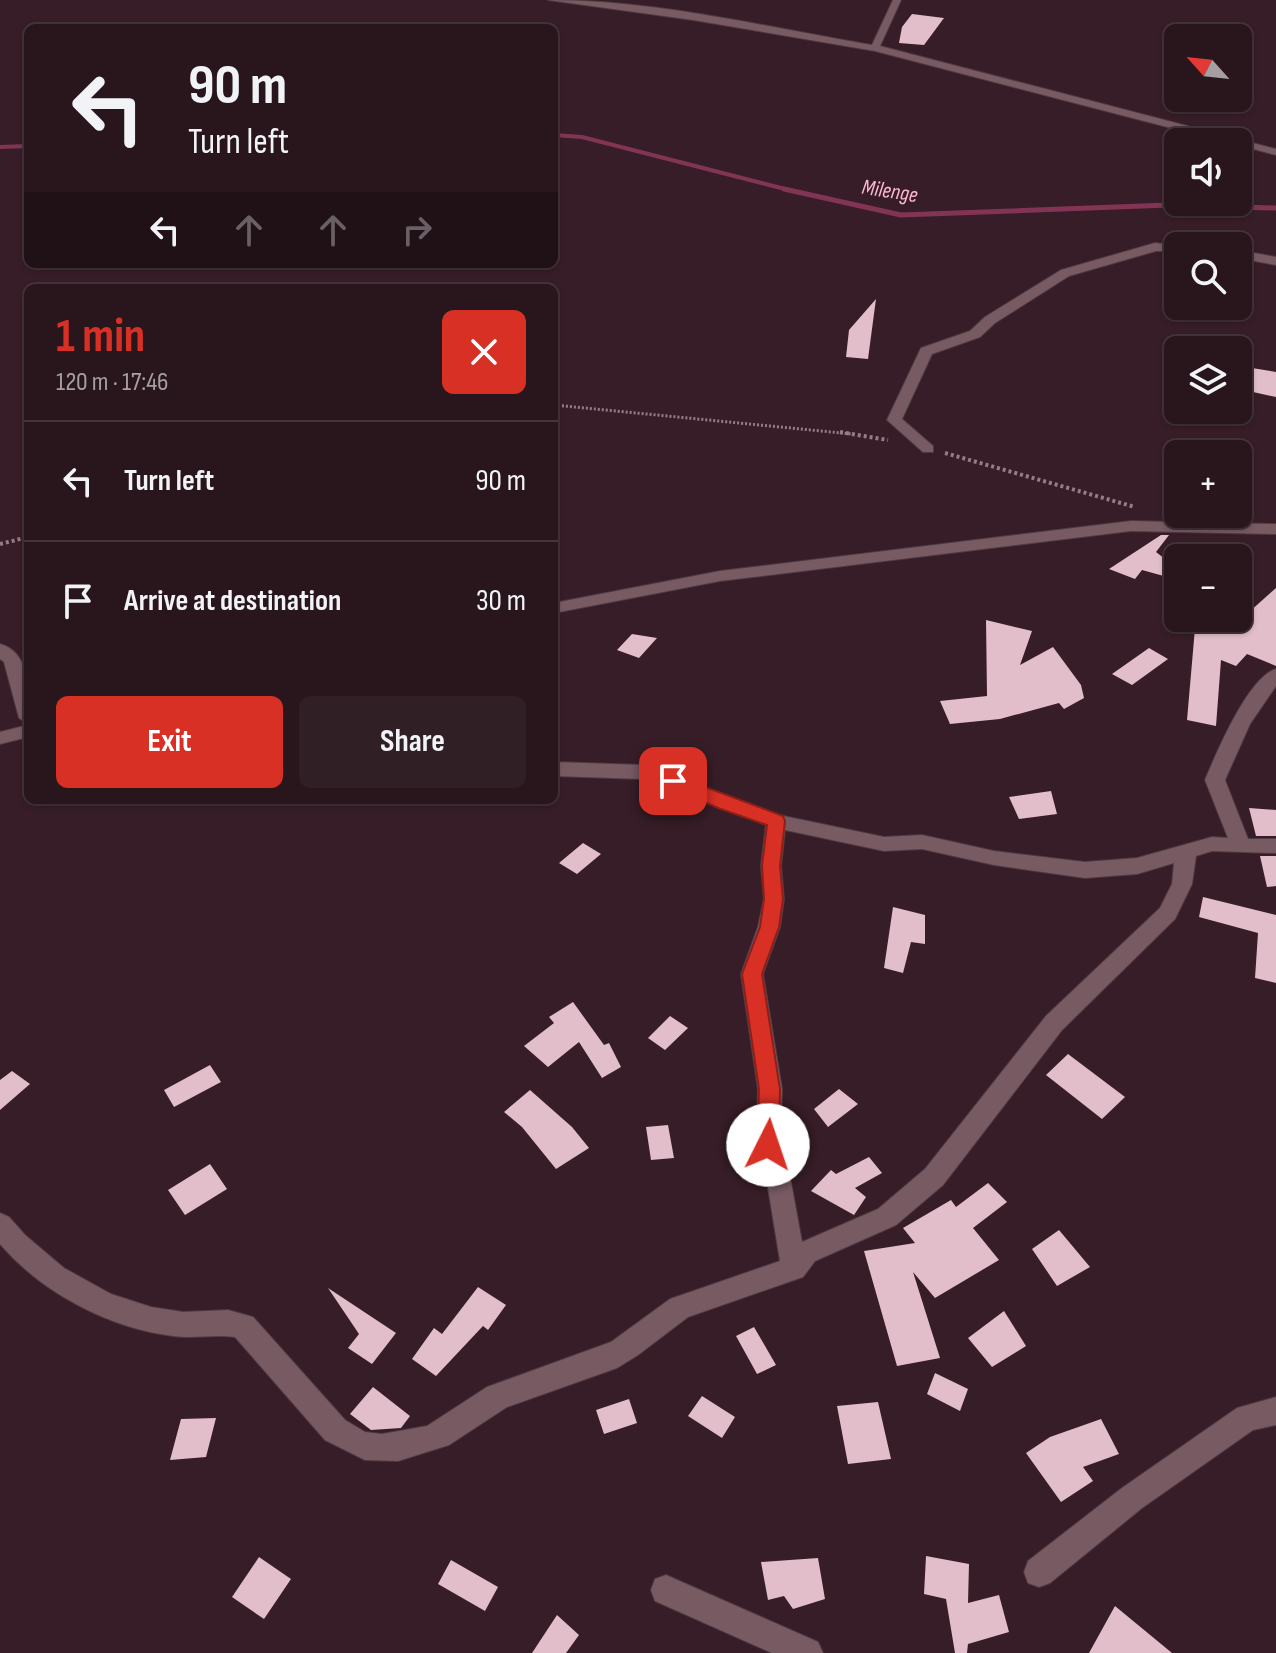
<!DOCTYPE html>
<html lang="en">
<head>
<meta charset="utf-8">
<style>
	:root { --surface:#29161d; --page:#311f26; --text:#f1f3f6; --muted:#a59fa4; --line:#45353b; --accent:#d93025 }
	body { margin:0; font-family:"Sofia Sans Condensed",sans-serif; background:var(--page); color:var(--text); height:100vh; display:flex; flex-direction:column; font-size:30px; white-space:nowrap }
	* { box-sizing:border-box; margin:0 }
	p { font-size:26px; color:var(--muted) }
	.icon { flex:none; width:44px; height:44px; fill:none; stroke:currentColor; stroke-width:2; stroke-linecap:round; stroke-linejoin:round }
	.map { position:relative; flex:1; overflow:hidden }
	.side { position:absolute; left:24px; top:284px; width:534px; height:520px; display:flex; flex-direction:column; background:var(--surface); border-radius:12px; box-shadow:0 2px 6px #0004,0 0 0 2px var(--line) }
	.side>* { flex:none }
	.banner { position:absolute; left:24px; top:24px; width:534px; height:244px; border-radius:12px; box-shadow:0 2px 6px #0004,0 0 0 2px var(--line); background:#29161d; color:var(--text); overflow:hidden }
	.needle { width:52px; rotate:297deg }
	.buttons { position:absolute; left:1164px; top:24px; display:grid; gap:16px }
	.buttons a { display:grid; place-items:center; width:88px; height:88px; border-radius:12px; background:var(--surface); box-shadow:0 2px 6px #0004,0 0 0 2px var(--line); font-size:40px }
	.pin { position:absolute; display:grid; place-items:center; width:68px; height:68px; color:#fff; margin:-34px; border-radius:16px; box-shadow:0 4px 12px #0006 }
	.me { position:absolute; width:88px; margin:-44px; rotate:4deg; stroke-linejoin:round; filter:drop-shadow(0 0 6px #0008) }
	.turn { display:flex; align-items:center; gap:28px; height:168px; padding:0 32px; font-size:36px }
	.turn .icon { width:104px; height:104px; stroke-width:2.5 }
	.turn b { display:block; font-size:56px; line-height:68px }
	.lanes { display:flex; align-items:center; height:76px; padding:0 32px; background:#0003; justify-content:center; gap:40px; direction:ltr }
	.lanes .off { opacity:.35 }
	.round { display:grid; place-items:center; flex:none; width:84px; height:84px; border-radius:12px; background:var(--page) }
	.head { display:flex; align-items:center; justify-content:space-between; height:136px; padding:0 32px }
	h1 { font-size:48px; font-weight:700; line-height:60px; color:var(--accent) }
	.button { display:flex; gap:16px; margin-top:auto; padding:16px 32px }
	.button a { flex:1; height:92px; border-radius:12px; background:var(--accent); color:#fff; font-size:32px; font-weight:700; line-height:92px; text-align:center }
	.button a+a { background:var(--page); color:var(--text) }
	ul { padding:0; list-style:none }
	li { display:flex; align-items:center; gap:24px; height:120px; padding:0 32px; border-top:2px solid var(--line) }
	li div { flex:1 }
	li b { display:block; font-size:30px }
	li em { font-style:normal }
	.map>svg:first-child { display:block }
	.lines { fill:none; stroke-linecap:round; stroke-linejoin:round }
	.stream-far1 { stroke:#823454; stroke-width:4 }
	.stream { stroke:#823454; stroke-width:5 }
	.building { fill:#e1bec9 }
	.minor-casing { stroke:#4f3a42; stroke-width:2 }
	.path-far1 { stroke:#947e85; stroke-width:3; stroke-dasharray:2 2; stroke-linecap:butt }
	.path { stroke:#947e85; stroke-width:4; stroke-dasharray:3 3; stroke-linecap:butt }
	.minor { fill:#785a63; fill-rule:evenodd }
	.route { fill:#d93025; stroke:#8d1f18; stroke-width:2 }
	.labels { text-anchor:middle; stroke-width:8; stroke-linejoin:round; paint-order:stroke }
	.far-water-label { font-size:22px; font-style:italic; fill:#fdb6ce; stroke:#371d27 }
</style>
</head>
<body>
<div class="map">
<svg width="1276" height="1653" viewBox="0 0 1276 1653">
	<rect width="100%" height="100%" fill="#371d27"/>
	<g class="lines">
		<path class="stream-far1" d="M554 135 582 137 793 191
			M0 147 28 146"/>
		<path class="stream" d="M784 189 901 215 1169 205 1276 208"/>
	</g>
	<path class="building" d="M912 14 944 18 924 45 899 43 902 27Z
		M876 299 868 359 846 357 849 330Z
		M1252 368 1276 372V397L1244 390Z
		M1161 535H1169L1156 552 1178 569V580L1142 570 1135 579 1109 569Z
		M1276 588V666L1247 654 1236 666 1221 660 1216 726 1187 720 1195 628 1204 622 1230 629Z
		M986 620 1032 631 1020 665 1053 647 1081 685 1084 698 1064 709 1059 703 1000 719 950 724 940 701 987 696Z
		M632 634 657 638 639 658 617 650Z
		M1149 648 1168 659 1132 685 1112 674Z
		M1051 791 1057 814 1019 819 1009 797Z
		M1249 808 1276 810V836H1256Z
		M583 843 601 854 577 874 559 863Z
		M1260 856H1276V886L1267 887Z
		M1203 897 1276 915V983L1255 978 1258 933 1199 917Z
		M893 907 925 915V944L911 942 903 973 884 968Z
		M573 1002 604 1045 609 1043 621 1067 602 1078 579 1042 548 1067 524 1046 554 1023 549 1017Z
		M670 1016 688 1028 665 1050 648 1038Z
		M1068 1054 1125 1097 1102 1119 1046 1075Z
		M210 1065 221 1082 174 1107 164 1090Z
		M12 1071 30 1084 0 1110V1080Z
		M839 1089 858 1104 828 1127 814 1109Z
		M530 1090 572 1127 589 1148 556 1169 522 1127 504 1112Z
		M668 1125 674 1158 651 1160 646 1127Z
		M869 1157 882 1173 855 1188 866 1197 854 1215 811 1191 831 1170 836 1174Z
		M210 1164 227 1189 185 1215 168 1190Z
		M988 1183 1007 1202 973 1228 999 1260 935 1298 913 1272 940 1358 897 1366 864 1251 915 1243 903 1228 951 1200 956 1207Z
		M1059 1230 1090 1267 1057 1286 1032 1249Z
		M478 1287 506 1305 488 1330 483 1326 436 1376 412 1359 434 1328 442 1334Z
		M328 1288 396 1333 372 1364 348 1348 359 1334Z
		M1004 1311 1026 1346 992 1367 968 1338Z
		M754 1327 776 1365 757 1374 736 1336Z
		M935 1373 968 1389 960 1411 927 1394Z
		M373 1387 410 1416 401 1428 371 1430 350 1414Z
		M702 1396 735 1417 722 1438 688 1416Z
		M629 1399 637 1423 604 1434 596 1410Z
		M878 1402 891 1459 848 1464 837 1406Z
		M216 1418 206 1457 170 1460 181 1419Z
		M1101 1419 1119 1454 1083 1467 1093 1481 1061 1502 1026 1453 1050 1437Z
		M926 1556 969 1564 968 1603 999 1595 1009 1632 968 1644 967 1653H955L946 1599 924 1594Z
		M259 1557 291 1579 264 1619 232 1597Z
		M818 1558 825 1599 793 1609 784 1596 768 1600 761 1562Z
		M451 1560 498 1587 485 1611 438 1584Z
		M1115 1606 1172 1653H1089Z
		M557 1615 579 1635 566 1653H532Z"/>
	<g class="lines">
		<defs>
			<path id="minor" d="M548 0C656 0 766 27 872 45L893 0H901L880 46 1276 149V155L1238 145V142H1225L875 51 693 20Z
				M1155 243 1183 246H1178V251H1156L1069 276 995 323 980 337 932 354 902 419 933 446V452H923L887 420 921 348 970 331 985 317 1061 270Z
				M1238 250 1276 257V265L1238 258Z
				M1131 521 1276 524V534L1131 531 720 581 554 613V603L720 571Z
				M0 644C33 653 28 697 28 724L19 718 4 662 0 659Z
				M1276 669V686L1250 724 1225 780 1248 839H1276V853L1212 851 1196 856 1192 884 1175 919 1062 1030 943 1185 896 1225 815 1261 803 1277 688 1317 638 1355 617 1368 507 1407 449 1445 398 1461 365 1460 325 1440 235 1337C214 1334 194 1339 173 1336 109 1328 42 1293 0 1244V1213L9 1217 25 1235 64 1268 111 1294 151 1307 183 1312 228 1310 253 1317 345 1420 365 1432 382 1434 427 1426 487 1387 611 1342 670 1299 780 1261 767 1182 756 1145 758 1089 741 974 758 927 764 899 761 866 766 825 642 779 554 776V762L644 765 779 815 884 837 922 835 994 851 1085 862 1137 858 1212 837 1228 838 1205 780C1216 754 1248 677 1276 669ZM785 830 884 851 922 849 994 865 1085 878 1137 874 1174 863 1172 884 1160 908 1046 1016 925 1169 878 1209 802 1242 791 1182 780 1145 782 1089 763 974 780 927 784 899 781 866Z
				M28 725V737L0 744V732Z
				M1276 1397V1425L1253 1430 1142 1508 1050 1583 1039 1587 1028 1583 1024 1572 1028 1561 1122 1488 1237 1408Z
				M666 1575 818 1642 823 1653H772L655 1601 651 1590 655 1579Z"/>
		</defs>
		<use href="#minor" class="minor-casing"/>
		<path class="path-far1" d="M554 405 852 434"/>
		<path class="path" d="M840 432 888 440
			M945 453 1135 507
			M0 544 28 537"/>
		<use href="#minor" class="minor"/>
	</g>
	<path class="route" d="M673 775 783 816 785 821 780 866 783 899 779 927 762 974 780 1089 779 1145 776 1152 768 1154 761 1152 757 1145 759 1089 742 974 760 927 764 899 762 866 767 825 718 808 666 785 664 781 666 776Z"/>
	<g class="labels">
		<g class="far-water-label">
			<text transform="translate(890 190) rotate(9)" y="8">Milenge</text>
		</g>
	</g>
</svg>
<div class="buttons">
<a><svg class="needle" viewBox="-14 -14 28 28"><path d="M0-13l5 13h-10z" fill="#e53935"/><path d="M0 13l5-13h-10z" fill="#a59fa4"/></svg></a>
<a><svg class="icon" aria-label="sound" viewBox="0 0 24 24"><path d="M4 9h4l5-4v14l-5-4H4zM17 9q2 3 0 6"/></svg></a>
<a><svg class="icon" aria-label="search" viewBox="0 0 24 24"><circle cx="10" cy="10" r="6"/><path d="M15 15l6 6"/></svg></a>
<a><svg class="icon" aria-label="layers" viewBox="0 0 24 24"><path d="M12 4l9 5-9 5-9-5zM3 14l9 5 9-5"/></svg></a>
<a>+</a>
<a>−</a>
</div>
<div class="pin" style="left:673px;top:781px;background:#d93025"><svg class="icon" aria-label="arrive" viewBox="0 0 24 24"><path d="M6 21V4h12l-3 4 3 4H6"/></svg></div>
<svg class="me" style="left:768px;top:1145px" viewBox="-20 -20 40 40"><circle r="19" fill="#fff"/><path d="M0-13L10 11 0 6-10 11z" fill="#d93025"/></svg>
<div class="banner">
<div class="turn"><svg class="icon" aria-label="left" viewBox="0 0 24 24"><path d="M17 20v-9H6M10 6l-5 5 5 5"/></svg><div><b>90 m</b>Turn left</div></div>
<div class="lanes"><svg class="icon" aria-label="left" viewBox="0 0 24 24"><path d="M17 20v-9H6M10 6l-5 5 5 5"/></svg><svg class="icon off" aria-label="ahead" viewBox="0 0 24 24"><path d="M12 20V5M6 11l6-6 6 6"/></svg><svg class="icon off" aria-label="ahead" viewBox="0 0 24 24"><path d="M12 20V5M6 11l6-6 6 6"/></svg><svg class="icon off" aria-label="right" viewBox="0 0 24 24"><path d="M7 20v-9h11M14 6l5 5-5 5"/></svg></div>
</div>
<section class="side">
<div class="head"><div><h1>1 min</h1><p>120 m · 17:46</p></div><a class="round" style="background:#d93025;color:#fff"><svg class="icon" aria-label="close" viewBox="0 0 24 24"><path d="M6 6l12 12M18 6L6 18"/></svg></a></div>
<ul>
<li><svg class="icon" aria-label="left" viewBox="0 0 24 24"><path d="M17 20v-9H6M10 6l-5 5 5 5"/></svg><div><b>Turn left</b></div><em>90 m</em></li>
<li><svg class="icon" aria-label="arrive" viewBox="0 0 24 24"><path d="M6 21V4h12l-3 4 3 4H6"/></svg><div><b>Arrive at destination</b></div><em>30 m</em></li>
</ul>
<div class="button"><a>Exit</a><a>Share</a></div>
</section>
</div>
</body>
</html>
